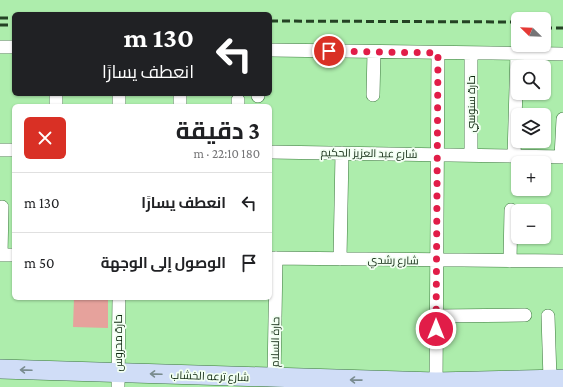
<!DOCTYPE html>
<html lang="ar">
<head>
<meta charset="utf-8">
<style>
	:root { --surface:#fff; --page:#f6f6f6; --text:#202124; --muted:#757577; --line:#e0e0e0 }
	body { margin:0; font-family:"Crimson Pro",Cairo,serif; background:var(--page); color:var(--text); direction:rtl; height:100vh; display:flex; flex-direction:column; font-size:15px; white-space:nowrap }
	* { box-sizing:border-box; margin:0 }
	p { font-size:13px; color:var(--muted) }
	.icon { flex:none; width:22px; height:22px; fill:none; stroke:currentColor; stroke-width:2; stroke-linecap:round; stroke-linejoin:round }
	.map { position:relative; flex:1; overflow:hidden; direction:ltr }
	.sheet { position:absolute; left:12px; top:104px; width:260px; height:196px; display:flex; flex-direction:column; background:var(--surface); border-radius:6px; box-shadow:0 1px 3px #0004; direction:rtl }
	.sheet>* { flex:none }
	.hud { position:absolute; left:12px; top:12px; width:260px; height:84px; border-radius:6px; box-shadow:0 1px 3px #0004; direction:rtl; background:#202124; color:#fff; overflow:hidden }
	.needle { width:26px; rotate:293deg }
	.tools { position:absolute; left:511px; top:12px; display:grid; gap:8px }
	.tools a { display:grid; place-items:center; width:40px; height:40px; border-radius:6px; background:var(--surface); box-shadow:0 1px 3px #0004; font-size:20px }
	.pin { position:absolute; display:grid; place-items:center; width:34px; height:34px; color:#fff; margin:-17px; border:2px solid #fff; border-radius:50%; box-shadow:0 1px 4px #0007 }
	.me { position:absolute; width:44px; margin:-22px; rotate:0deg; stroke-linejoin:round; filter:drop-shadow(0 0 3px #0008) }
	.turn { display:flex; align-items:center; gap:14px; height:84px; padding:0 12px; font-size:18px }
	.turn .icon { width:52px; height:52px; stroke-width:2.5 }
	.turn b { display:block; font-size:28px; line-height:34px }
	.round { display:grid; place-items:center; flex:none; width:42px; height:42px; border-radius:6px; background:var(--page) }
	.head { display:flex; align-items:center; justify-content:space-between; height:68px; padding:0 12px }
	h1 { font-size:24px; font-weight:700; line-height:30px }
	ul { padding:0; list-style:none }
	li { display:flex; align-items:center; gap:12px; height:60px; padding:0 12px; border-top:1px solid var(--line) }
	li div { flex:1 }
	li b { display:block; font-size:15px }
	li em { font-style:normal }
	.map>svg:first-child { display:block }
	.building { fill:#e6a29c }
	.lines { fill:none; stroke-linecap:round; stroke-linejoin:round }
	.street-casing { stroke:#3c783e; stroke-width:14 }
	.secondary-casing { stroke:#3c783e; stroke-width:20 }
	.street { stroke:#fff; stroke-width:13 }
	.secondary { stroke:#d0ddf7; stroke-width:19 }
	.rail { stroke:#244224; stroke-width:3; stroke-dasharray:8 4; stroke-linecap:butt }
	.oneway { stroke:#798b8f }
	.route { stroke:#e11d48; stroke-width:7; stroke-dasharray:0 12.6 }
	.labels { text-anchor:middle; stroke-width:3.5; stroke-linejoin:round; paint-order:stroke }
	.street-label { font-size:11px; fill:#0e270f; stroke:#f2fff2 }
</style>
</head>
<body>
<div class="map">
<svg width="563" height="387" viewBox="0 0 563 387">
	<rect width="100%" height="100%" fill="#adedac"/>
	<path class="building" d="M74 298H108V328L73 327Z"/>
	<g class="lines">
		<defs>
			<path id="street" d="M0 47H14
				M270 50 563 54
				M373 95 374 52
				M258 96V94
				M56 106V94
				M119 106V94
				M180 106V94
				M238 106V100
				M0 150H14
				M270 152 563 157
				M471 155V53
				M514 156 517 53
				M561 157 563 119
				M0 255H14
				M1 255 2 207
				M270 258 563 261
				M340 259 342 153
				M510 261 511 210
				M437 316 525 315
				M548 316 550 379
				M274 378 276 258
				M118 387 119 298
				M436 387 438 53"/>
			<path id="secondary" d="M0 369 436 382 563 379"/>
		</defs>
		<use href="#street" class="street-casing"/>
		<use href="#secondary" class="secondary-casing"/>
		<use href="#street" class="street"/>
		<use href="#secondary" class="secondary"/>
		<path class="rail" d="M0 18H14
			M270 21 518 22
			M0 25H14
			M544 28H563"/>
	</g>
	<defs><path id="oneway-shaft" d="M-6 0H5M1.5-3L5.5 0L1.5 3" fill="none" stroke-width="1.6" stroke-linecap="round" stroke-linejoin="round"/></defs>
	<g class="oneway">
		<use href="#oneway-shaft" transform="translate(26 370) rotate(-178)"/>
		<use href="#oneway-shaft" transform="translate(156 374) rotate(-178)"/>
		<use href="#oneway-shaft" transform="translate(356 380) rotate(-179)"/>
	</g>
	<g class="lines">
		<path class="route" d="M329 51 438 53 436 329"/>
	</g>
	<g class="labels">
		<g class="street-label">
			<text transform="translate(471 104) rotate(-90)" y="4">حارة سنوسي</text>
			<text transform="translate(369 153) rotate(1)" y="4">شارع عبد العزيز الحكيم</text>
			<text transform="translate(393 260) rotate(1)" y="4">شارع رشدي</text>
			<text transform="translate(275 342) rotate(-89)" y="4">حارة السلام</text>
			<text transform="translate(118 343) rotate(-90)" y="4">حارة محروس</text>
			<text transform="translate(210 376) rotate(2)" y="4">شارع ترعه الخشاب</text>
		</g>
	</g>
</svg>
<div class="tools">
<a><svg class="needle" viewBox="-14 -14 28 28"><path d="M0-13l5 13h-10z" fill="#e53935"/><path d="M0 13l5-13h-10z" fill="#757577"/></svg></a>
<a><svg class="icon" aria-label="search" viewBox="0 0 24 24"><circle cx="10" cy="10" r="6"/><path d="M15 15l6 6"/></svg></a>
<a><svg class="icon" aria-label="layers" viewBox="0 0 24 24"><path d="M12 4l9 5-9 5-9-5zM3 14l9 5 9-5"/></svg></a>
<a>+</a>
<a>−</a>
</div>
<div class="pin" style="left:329px;top:51px;background:#d93025"><svg class="icon" aria-label="arrive" viewBox="0 0 24 24"><path d="M6 21V4h12l-3 4 3 4H6"/></svg></div>
<svg class="me" style="left:436px;top:329px" viewBox="-20 -20 40 40"><circle r="17" fill="#e11d48" stroke="#fff" stroke-width="3"/><path d="M0-11L8 9 0 5-8 9z" fill="#fff"/></svg>
<div class="hud">
<div class="turn"><svg class="icon" aria-label="left" viewBox="0 0 24 24"><path d="M17 20v-9H6M10 6l-5 5 5 5"/></svg><div><b>130 m</b>انعطف يسارًا</div></div>
</div>
<section class="sheet">
<div class="head"><div><h1>3 دقيقة</h1><p>180 m · 22:10</p></div><a class="round" style="background:#d93025;color:#fff"><svg class="icon" aria-label="close" viewBox="0 0 24 24"><path d="M6 6l12 12M18 6L6 18"/></svg></a></div>
<ul>
<li><svg class="icon" aria-label="left" viewBox="0 0 24 24"><path d="M17 20v-9H6M10 6l-5 5 5 5"/></svg><div><b>انعطف يسارًا</b></div><em>130 m</em></li>
<li><svg class="icon" aria-label="arrive" viewBox="0 0 24 24"><path d="M6 21V4h12l-3 4 3 4H6"/></svg><div><b>الوصول إلى الوجهة</b></div><em>50 m</em></li>
</ul>
</section>
</div>
</body>
</html>
